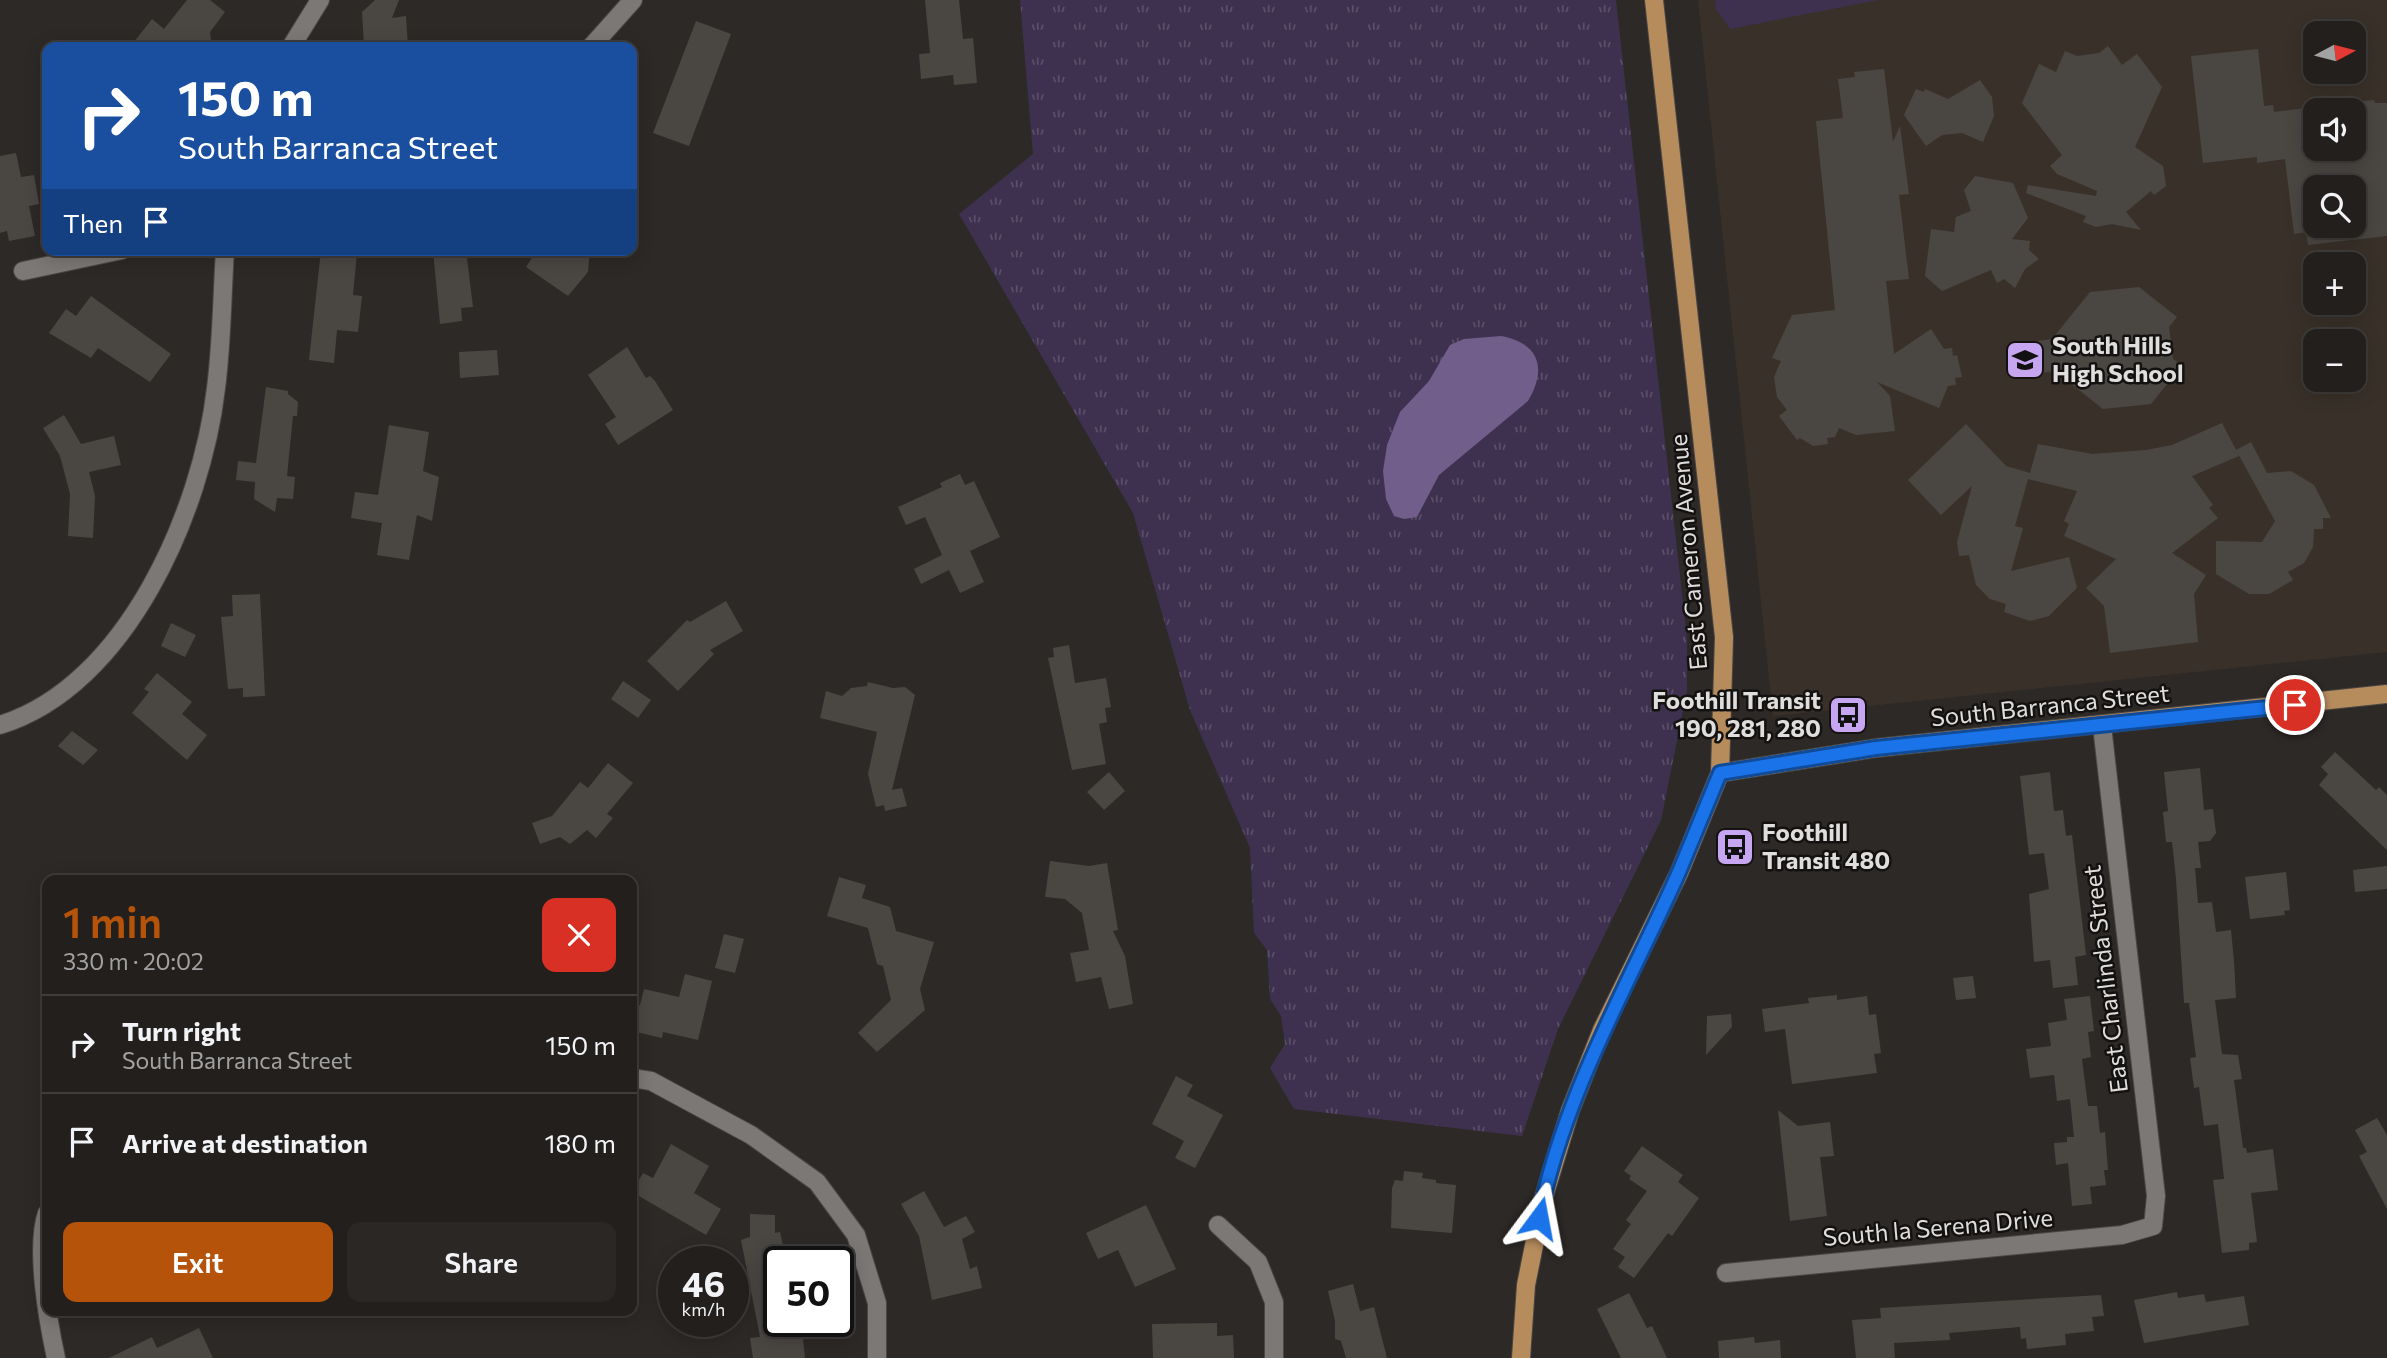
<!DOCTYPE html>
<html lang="en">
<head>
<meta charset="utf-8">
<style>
	:root { --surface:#221f1c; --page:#2a2725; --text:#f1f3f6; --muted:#a2a2a3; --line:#3f3d3b; --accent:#b45309 }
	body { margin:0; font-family:Commissioner,sans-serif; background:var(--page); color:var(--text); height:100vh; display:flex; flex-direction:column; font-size:26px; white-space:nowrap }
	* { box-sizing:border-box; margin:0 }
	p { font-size:23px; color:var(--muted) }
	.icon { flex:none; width:38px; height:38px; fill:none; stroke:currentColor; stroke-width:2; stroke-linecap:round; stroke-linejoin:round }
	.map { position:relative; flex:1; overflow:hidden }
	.details { position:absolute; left:42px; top:875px; width:595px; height:441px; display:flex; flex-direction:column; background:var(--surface); border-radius:14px; box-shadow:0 4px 18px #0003,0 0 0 2px var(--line) }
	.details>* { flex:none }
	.hud { position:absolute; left:42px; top:42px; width:595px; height:214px; border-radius:14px; box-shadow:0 4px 18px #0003,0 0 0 2px var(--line); background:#1a4fa0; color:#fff; overflow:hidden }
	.needle { width:46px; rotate:83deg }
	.buttons { position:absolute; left:2303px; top:21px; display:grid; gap:14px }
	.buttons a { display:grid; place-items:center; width:63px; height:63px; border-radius:14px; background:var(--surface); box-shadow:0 4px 18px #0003,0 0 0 2px var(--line); font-size:35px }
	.speed { position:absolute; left:658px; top:1246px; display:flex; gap:14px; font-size:35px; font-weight:700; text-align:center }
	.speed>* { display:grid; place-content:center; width:91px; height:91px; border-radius:50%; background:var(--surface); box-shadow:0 4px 18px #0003,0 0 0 2px var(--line); line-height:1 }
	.speed small { font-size:18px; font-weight:400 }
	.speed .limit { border:4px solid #111; border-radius:10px; background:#fff; color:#111 }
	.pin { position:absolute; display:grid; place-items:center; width:60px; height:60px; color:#fff; margin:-30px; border:4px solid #fff; border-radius:50%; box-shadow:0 2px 7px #0007 }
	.me { position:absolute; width:77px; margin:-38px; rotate:13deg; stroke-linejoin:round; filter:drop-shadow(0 0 5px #0008) }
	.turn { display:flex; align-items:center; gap:24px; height:147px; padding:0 21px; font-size:32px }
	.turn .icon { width:91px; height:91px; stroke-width:2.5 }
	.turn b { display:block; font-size:49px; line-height:60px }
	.then { display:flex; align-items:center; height:66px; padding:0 21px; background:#0003; gap:14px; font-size:26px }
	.round { display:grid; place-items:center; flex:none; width:74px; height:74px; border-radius:14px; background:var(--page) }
	.summary { display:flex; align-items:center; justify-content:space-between; height:119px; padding:0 21px }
	h1 { font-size:42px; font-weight:600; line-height:52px; color:var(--accent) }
	.primary-button { display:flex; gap:14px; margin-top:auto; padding:14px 21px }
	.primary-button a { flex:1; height:80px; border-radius:14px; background:var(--accent); color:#fff; font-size:28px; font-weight:600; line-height:80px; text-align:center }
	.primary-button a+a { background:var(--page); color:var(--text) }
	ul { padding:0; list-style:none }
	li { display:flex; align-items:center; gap:21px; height:98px; padding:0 21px; border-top:2px solid var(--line) }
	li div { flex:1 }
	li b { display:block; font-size:26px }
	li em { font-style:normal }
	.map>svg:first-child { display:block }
	.built { fill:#393129; fill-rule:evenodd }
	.grass { fill:url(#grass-tufts) }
	.garden { fill:#3e3150 }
	.water { fill:#715e8b }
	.building { fill:#4a4743; fill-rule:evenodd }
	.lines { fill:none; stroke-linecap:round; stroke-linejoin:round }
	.minor-casing { stroke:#4a4744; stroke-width:20 }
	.major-casing { stroke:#4a4744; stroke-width:20 }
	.minor { stroke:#7c7875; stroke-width:18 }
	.major { stroke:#b78c5d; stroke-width:18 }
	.route-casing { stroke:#114b97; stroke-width:18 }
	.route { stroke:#1a73e8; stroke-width:12 }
	.labels { text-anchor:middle; stroke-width:5; stroke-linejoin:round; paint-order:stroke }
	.poi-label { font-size:24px; font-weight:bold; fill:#e0dedc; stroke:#141211; text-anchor:start }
	.street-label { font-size:24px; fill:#e0dedc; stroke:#141211 }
</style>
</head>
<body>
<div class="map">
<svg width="2387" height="1358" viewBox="0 0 2387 1358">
	<defs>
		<pattern id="grass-tufts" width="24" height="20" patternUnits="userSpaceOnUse" patternTransform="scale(1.75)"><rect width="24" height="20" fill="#3e3150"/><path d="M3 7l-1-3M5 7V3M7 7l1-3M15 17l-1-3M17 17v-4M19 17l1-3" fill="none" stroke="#5a4e69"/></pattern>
	</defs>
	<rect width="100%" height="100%" fill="#2d2926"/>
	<path class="built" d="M1698 0H2387V652L1773 716ZM2315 33H2354V72H2315ZM2315 110H2354V149H2315ZM2315 187H2354V226H2315ZM2315 264H2354V303H2315ZM2315 341H2354V380H2315Z"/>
	<path class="grass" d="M1020 0H1616L1687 639V691L1661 820 1558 1029 1522 1136 1294 1109 1270 1068 1285 1044 1281 1016 1270 999 1267 950 1254 933 1250 848 1190 710 1133 513 959 214 1033 154Z"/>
	<path class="garden" d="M1715 0H1878L1730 29 1716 9Z"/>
	<path class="water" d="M1501 336C1538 343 1548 367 1528 401L1439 475 1417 517 1404 519 1394 516 1386 499 1383 471 1387 445 1400 412 1429 381 1450 345 1464 339Z"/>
	<path class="building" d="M187 0H210L225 12 210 32 211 40 205 46 130 47 152 19 164 29Z
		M375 0H399L392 18 406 16 408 47 364 46 362 12Z
		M925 0H959L963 39 973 38 977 83 954 85 953 75 921 79 919 54 930 53Z
		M696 21 731 34 689 146 653 133Z
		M2108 46 2122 65 2137 54 2162 87 2135 147 2163 166 2166 186 2154 195 2151 191 2126 212 2141 230 2112 224 2096 227 2083 222 2086 216 2026 193 2028 185 2096 196 2097 191 2057 174 2050 166 2062 155 2022 103 2039 64 2056 72 2065 51 2077 56 2099 53Z
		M2258 49 2264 106 2273 105 2274 112 2315 107V149H2354V102L2374 100 2375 103H2387V236L2308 245 2306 232 2294 234 2285 159 2257 163V157L2203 163 2191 56ZM2315 187H2354V226H2315Z
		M1884 69 1893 142 1900 126 1909 194 1899 195 1909 279 1886 281 1894 354 1931 329 1944 349 1952 348 1953 356 1957 355 1962 377 1955 378 1956 385 1948 386 1939 408 1877 382 1890 396 1895 431 1856 435 1839 428 1835 437 1827 438 1828 444 1813 446 1800 438 1797 440 1779 416 1787 410 1777 397 1774 377 1781 361 1772 358 1792 315 1835 310 1816 121 1843 118 1838 79 1855 77 1854 72Z
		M1980 80 1992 97 1994 116 1983 142 1962 133 1942 135 1926 146 1904 115 1916 89 1924 92 1925 89 1948 99Z
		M16 153 21 177 34 175 39 204 29 206 35 236 9 241 7 231 0 233V156Z
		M1975 176 2013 183 2028 218 2012 239 2030 241 2029 250 2039 259 2025 269 2015 288 2004 279 1997 283 1991 270 1942 291 1925 276 1931 229 1954 232 1956 217 1971 211 1964 190Z
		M321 250 357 253 353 295 362 296 358 332 337 330 334 363 309 360Z
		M433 250H466L473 307 461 308 462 321 440 324Z
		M537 250H590L588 272 568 296 526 267Z
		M2139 287 2177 317 2169 327 2173 359 2182 365 2151 404 2103 409 2055 371 2041 373 2043 362 2038 341 2052 339 2090 292Z
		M91 296 171 354 150 382 98 348 91 358 49 333 66 309 76 316Z
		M627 347 646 378 650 376 655 381 673 410 618 445 605 424 616 417 588 375Z
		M497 350 499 375 460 378 459 352Z
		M266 387 288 391V394L298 402 297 416H293L287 476 295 477 293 499 277 498 275 512 254 499 255 482 236 480 238 461 256 463Z
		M64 415 81 444 114 436 121 465 89 472 95 496 93 538 68 536 70 494 60 456 43 428Z
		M2222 423 2236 450 2251 442 2267 473 2291 471 2314 485 2331 518H2323V529H2314L2313 547 2304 563 2288 572 2293 580 2269 594H2249L2216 574V541L2262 542 2275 521 2236 450 2239 456 2192 476 2213 505 2209 508 2218 518 2172 553 2206 575 2194 594 2198 642 2110 653 2104 606 2086 588 2116 559 2064 536 2069 524 2064 521 2077 491 2028 479 2015 526 2023 528 2011 571 2069 557 2077 588 2049 616 2030 621 2004 612 2006 604 1990 599 1976 585 1969 555 1959 556 1957 542 1972 486 1941 515 1908 480 1966 424 2006 466 2030 473 2038 444 2092 454 2146 450 2172 445Z
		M389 425 429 432 423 471 439 477 432 521 417 515 409 560 377 555 382 523 351 518 355 492 378 495Z
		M960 474 965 485 974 481 1000 537 970 551 984 582 960 593 949 570 921 584 914 569 942 555 925 517 906 525 898 507 942 487 940 483Z
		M260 594 265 696 243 697V688L228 689 221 617 233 616 232 595Z
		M726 601 743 631 710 650 714 654 678 691 647 661 687 620 690 622Z
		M171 623 196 635 185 657 161 646Z
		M1069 645 1075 683 1106 678 1111 707 1105 708 1107 722 1099 724 1106 764 1072 770 1048 658 1054 657 1053 648Z
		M157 673 192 702 182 714 207 735 187 760 132 713 149 692 144 689Z
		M623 681 651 700 638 718 611 699Z
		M868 682 893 688 905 687 915 695 892 790 902 788 907 806 885 811 884 805 876 807 868 774 877 732 820 718 826 691 842 696 851 688 867 686Z
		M72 731 98 750 83 765 58 746Z
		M2335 752 2376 790 2379 787 2387 795V850L2319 785 2328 774 2321 767Z
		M608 763 633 783 607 814 613 818 596 838 587 830 570 844 560 837 540 844 532 823 552 816 580 782 588 788Z
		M2200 768 2204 810 2213 809 2216 833 2210 841 2198 842 2201 868H2195L2198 903 2212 902 2216 932 2231 930 2234 961 2236 998 2215 1000 2222 1054 2238 1055 2242 1079 2234 1080 2243 1148H2246L2247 1153 2273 1149 2278 1190 2251 1193 2257 1242 2249 1243V1250L2222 1253 2213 1180 2224 1179 2218 1124 2204 1126 2199 1087 2194 1088 2190 1058 2196 1057 2189 1003H2184L2176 879 2172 842H2166L2163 812 2168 811 2164 772Z
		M1109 772 1125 791 1104 810 1087 792Z
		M2050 772 2054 811 2063 810 2066 836 2072 835 2086 955 2075 957 2078 985 2053 988 2050 960 2034 962 2029 894 2049 889 2044 853 2029 855 2020 776Z
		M1050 861 1089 866 1107 863 1118 930 1113 931 1125 956 1133 1004 1109 1009 1101 977 1076 982 1070 953 1089 950 1082 913 1065 899 1045 897Z
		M2387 866V889L2355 892 2353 870Z
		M2286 872 2290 910 2284 911 2285 915 2250 919 2245 877Z
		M839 877 866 885 862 898 890 907 896 931 934 942 920 989 925 1010 877 1052 858 1033 891 1000 883 966 877 964 868 928 827 916Z
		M724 934 744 939 735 973 715 968Z
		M685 974 712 981 698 1040 663 1032 662 1038 632 1031V1004L640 1005 644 989 679 997Z
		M1973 976 1976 998 1956 1000 1953 978Z
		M1837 995V1000L1867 996 1869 1015 1876 1014 1881 1053 1874 1054 1877 1073 1792 1084 1785 1029 1765 1032 1762 1009 1809 1003 1808 998Z
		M2090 996 2094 1031 2088 1032 2091 1057 2082 1059 2088 1106H2097L2100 1133 2105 1132 2108 1170H2104L2106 1185 2090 1187 2092 1204 2072 1206 2068 1163 2056 1165 2054 1143 2067 1142V1137H2074L2070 1099 2057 1101 2054 1075 2030 1078 2026 1049 2051 1046 2048 1023 2067 1020 2064 999Z
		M1731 1014 1732 1027 1706 1055 1707 1016Z
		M1176 1076 1193 1085 1187 1096 1223 1115 1195 1168 1175 1158 1184 1141 1152 1124Z
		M1778 1110 1798 1126 1830 1122 1834 1156 1820 1157 1827 1216 1790 1221Z
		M2377 1118 2387 1135V1209L2359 1156 2367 1152 2355 1130Z
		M671 1144 709 1166 694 1193 721 1209 706 1235 632 1192 643 1173 653 1178Z
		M1642 1146 1683 1175 1678 1182 1699 1198 1672 1236 1668 1233 1634 1278 1618 1267 1625 1257 1613 1249 1631 1224 1626 1220 1647 1191 1629 1179 1631 1176 1624 1171Z
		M1404 1171 1423 1173 1422 1178 1436 1180V1183L1456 1185 1452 1233 1391 1228 1392 1188 1395 1180 1403 1181Z
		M924 1191 944 1227 966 1216 975 1232 962 1239 970 1269 977 1266 982 1288 932 1300 919 1236 901 1204Z
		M1146 1205 1176 1269 1135 1287 1118 1250 1098 1259 1086 1233Z
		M750 1214 775 1215V1233L780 1232 787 1262H779V1334L802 1330 805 1358H753L750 1338 760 1337 741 1240 750 1237Z
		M1353 1284 1360 1311 1374 1307 1387 1358H1346L1341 1341 1335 1339V1321L1328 1291Z
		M2177 1292 2178 1298 2204 1294 2206 1302 2244 1296 2249 1325 2144 1343 2134 1300Z
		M1629 1293 1647 1328 1652 1326 1667 1358H1621L1597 1309Z
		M2101 1295 2104 1316 2092 1317 2094 1331 2065 1334 2066 1345 2027 1349 2026 1338 2021 1339 2020 1327 1949 1333 1950 1340 1894 1343 1895 1358H1856L1852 1320 1881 1318 1880 1308Z
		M1217 1323V1336L1233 1335 1234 1358H1153L1152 1324Z
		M199 1328 213 1358H109L152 1337 157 1348Z
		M1754 1337 1755 1343 1780 1340 1781 1358H1719L1718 1341Z"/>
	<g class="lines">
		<defs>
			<path id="minor" d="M291 47 320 0
				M591 47 633 0
				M23 271 122 250
				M0 725C127 686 202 510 216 388 222 342 222 296 225 250
				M632 1078 651 1081 751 1135 817 1182 856 1235 877 1303V1358
				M47 1213C35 1248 48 1321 56 1358
				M1218 1225 1258 1262 1274 1302V1358
				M1726 1273 2122 1235 2153 1226 2156 1196 2102 726"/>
			<path id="major" d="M1720 773 1876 748 2387 694
				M1521 1358 1526 1285 1544 1196 1570 1111 1602 1030 1679 873 1720 773 1724 637 1654 0"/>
		</defs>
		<use href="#minor" class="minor-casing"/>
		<use href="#major" class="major-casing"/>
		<use href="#minor" class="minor"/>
		<use href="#major" class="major"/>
	</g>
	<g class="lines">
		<defs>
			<path id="route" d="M1539 1218C1564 1094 1628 986 1679 872 1693 839 1706 806 1720 773L1876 748 2295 705"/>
		</defs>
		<use href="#route" class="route-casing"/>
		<use href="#route" class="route"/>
	</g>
	<defs>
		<symbol id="school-square" viewBox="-11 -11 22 22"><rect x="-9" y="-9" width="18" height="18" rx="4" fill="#c6a6f0" stroke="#141211"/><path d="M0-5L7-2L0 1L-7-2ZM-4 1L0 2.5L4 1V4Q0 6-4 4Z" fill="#111"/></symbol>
		<symbol id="bus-square" viewBox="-11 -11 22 22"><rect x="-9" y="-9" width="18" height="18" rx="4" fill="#c6a6f0" stroke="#141211"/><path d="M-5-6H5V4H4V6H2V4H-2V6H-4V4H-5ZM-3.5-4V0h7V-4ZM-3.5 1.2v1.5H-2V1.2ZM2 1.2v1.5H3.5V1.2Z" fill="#111"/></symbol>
	</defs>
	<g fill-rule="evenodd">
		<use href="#school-square" x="2003" y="338" width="44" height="44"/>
		<use href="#bus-square" x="1826" y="693" width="44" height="44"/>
		<use href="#bus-square" x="1713" y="825" width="44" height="44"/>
	</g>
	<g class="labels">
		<g class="poi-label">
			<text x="2052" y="354">South Hills<tspan x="2052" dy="28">High School</tspan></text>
			<text x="1821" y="709" text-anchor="end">Foothill Transit<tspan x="1821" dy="28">190, 281, 280</tspan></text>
			<text x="1762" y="841">Foothill<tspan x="1762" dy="28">Transit 480</tspan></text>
		</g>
		<g class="street-label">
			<text transform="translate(1689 552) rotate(-95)" y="8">East Cameron Avenue</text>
			<text transform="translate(2050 706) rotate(-6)" y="8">South Barranca Street</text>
			<text transform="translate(2106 979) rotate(-97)" y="8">East Charlinda Street</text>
			<text transform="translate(1938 1228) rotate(-5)" y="8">South la Serena Drive</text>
		</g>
	</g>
</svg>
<div class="buttons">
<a><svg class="needle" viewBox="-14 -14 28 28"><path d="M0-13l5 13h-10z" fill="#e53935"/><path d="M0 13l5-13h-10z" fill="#a2a2a3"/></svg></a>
<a><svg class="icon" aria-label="sound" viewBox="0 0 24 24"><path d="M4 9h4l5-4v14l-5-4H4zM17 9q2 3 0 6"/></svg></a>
<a><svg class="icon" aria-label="search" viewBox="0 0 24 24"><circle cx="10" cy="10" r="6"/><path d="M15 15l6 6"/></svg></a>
<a>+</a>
<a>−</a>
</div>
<div class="speed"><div>46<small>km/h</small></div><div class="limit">50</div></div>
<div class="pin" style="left:2295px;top:705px;background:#d93025"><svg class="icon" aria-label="arrive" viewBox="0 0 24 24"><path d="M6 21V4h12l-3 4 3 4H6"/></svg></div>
<svg class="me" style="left:1539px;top:1218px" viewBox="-20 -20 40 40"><path d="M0-17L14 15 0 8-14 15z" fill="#1a73e8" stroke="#fff" stroke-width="4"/></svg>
<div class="hud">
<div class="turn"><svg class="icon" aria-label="right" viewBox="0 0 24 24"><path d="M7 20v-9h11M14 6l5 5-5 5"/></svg><div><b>150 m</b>South Barranca Street</div></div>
<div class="then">Then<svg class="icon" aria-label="arrive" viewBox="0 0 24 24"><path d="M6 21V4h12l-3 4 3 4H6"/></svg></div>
</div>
<section class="details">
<div class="summary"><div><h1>1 min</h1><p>330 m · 20:02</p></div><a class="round" style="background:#d93025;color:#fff"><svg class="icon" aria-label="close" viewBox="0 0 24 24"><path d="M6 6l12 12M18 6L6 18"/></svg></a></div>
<ul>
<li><svg class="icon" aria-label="right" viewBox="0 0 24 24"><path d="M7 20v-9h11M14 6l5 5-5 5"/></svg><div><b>Turn right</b><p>South Barranca Street</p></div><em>150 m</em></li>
<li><svg class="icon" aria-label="arrive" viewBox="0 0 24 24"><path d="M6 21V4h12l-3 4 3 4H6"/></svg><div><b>Arrive at destination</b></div><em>180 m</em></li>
</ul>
<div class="primary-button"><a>Exit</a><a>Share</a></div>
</section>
</div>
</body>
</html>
